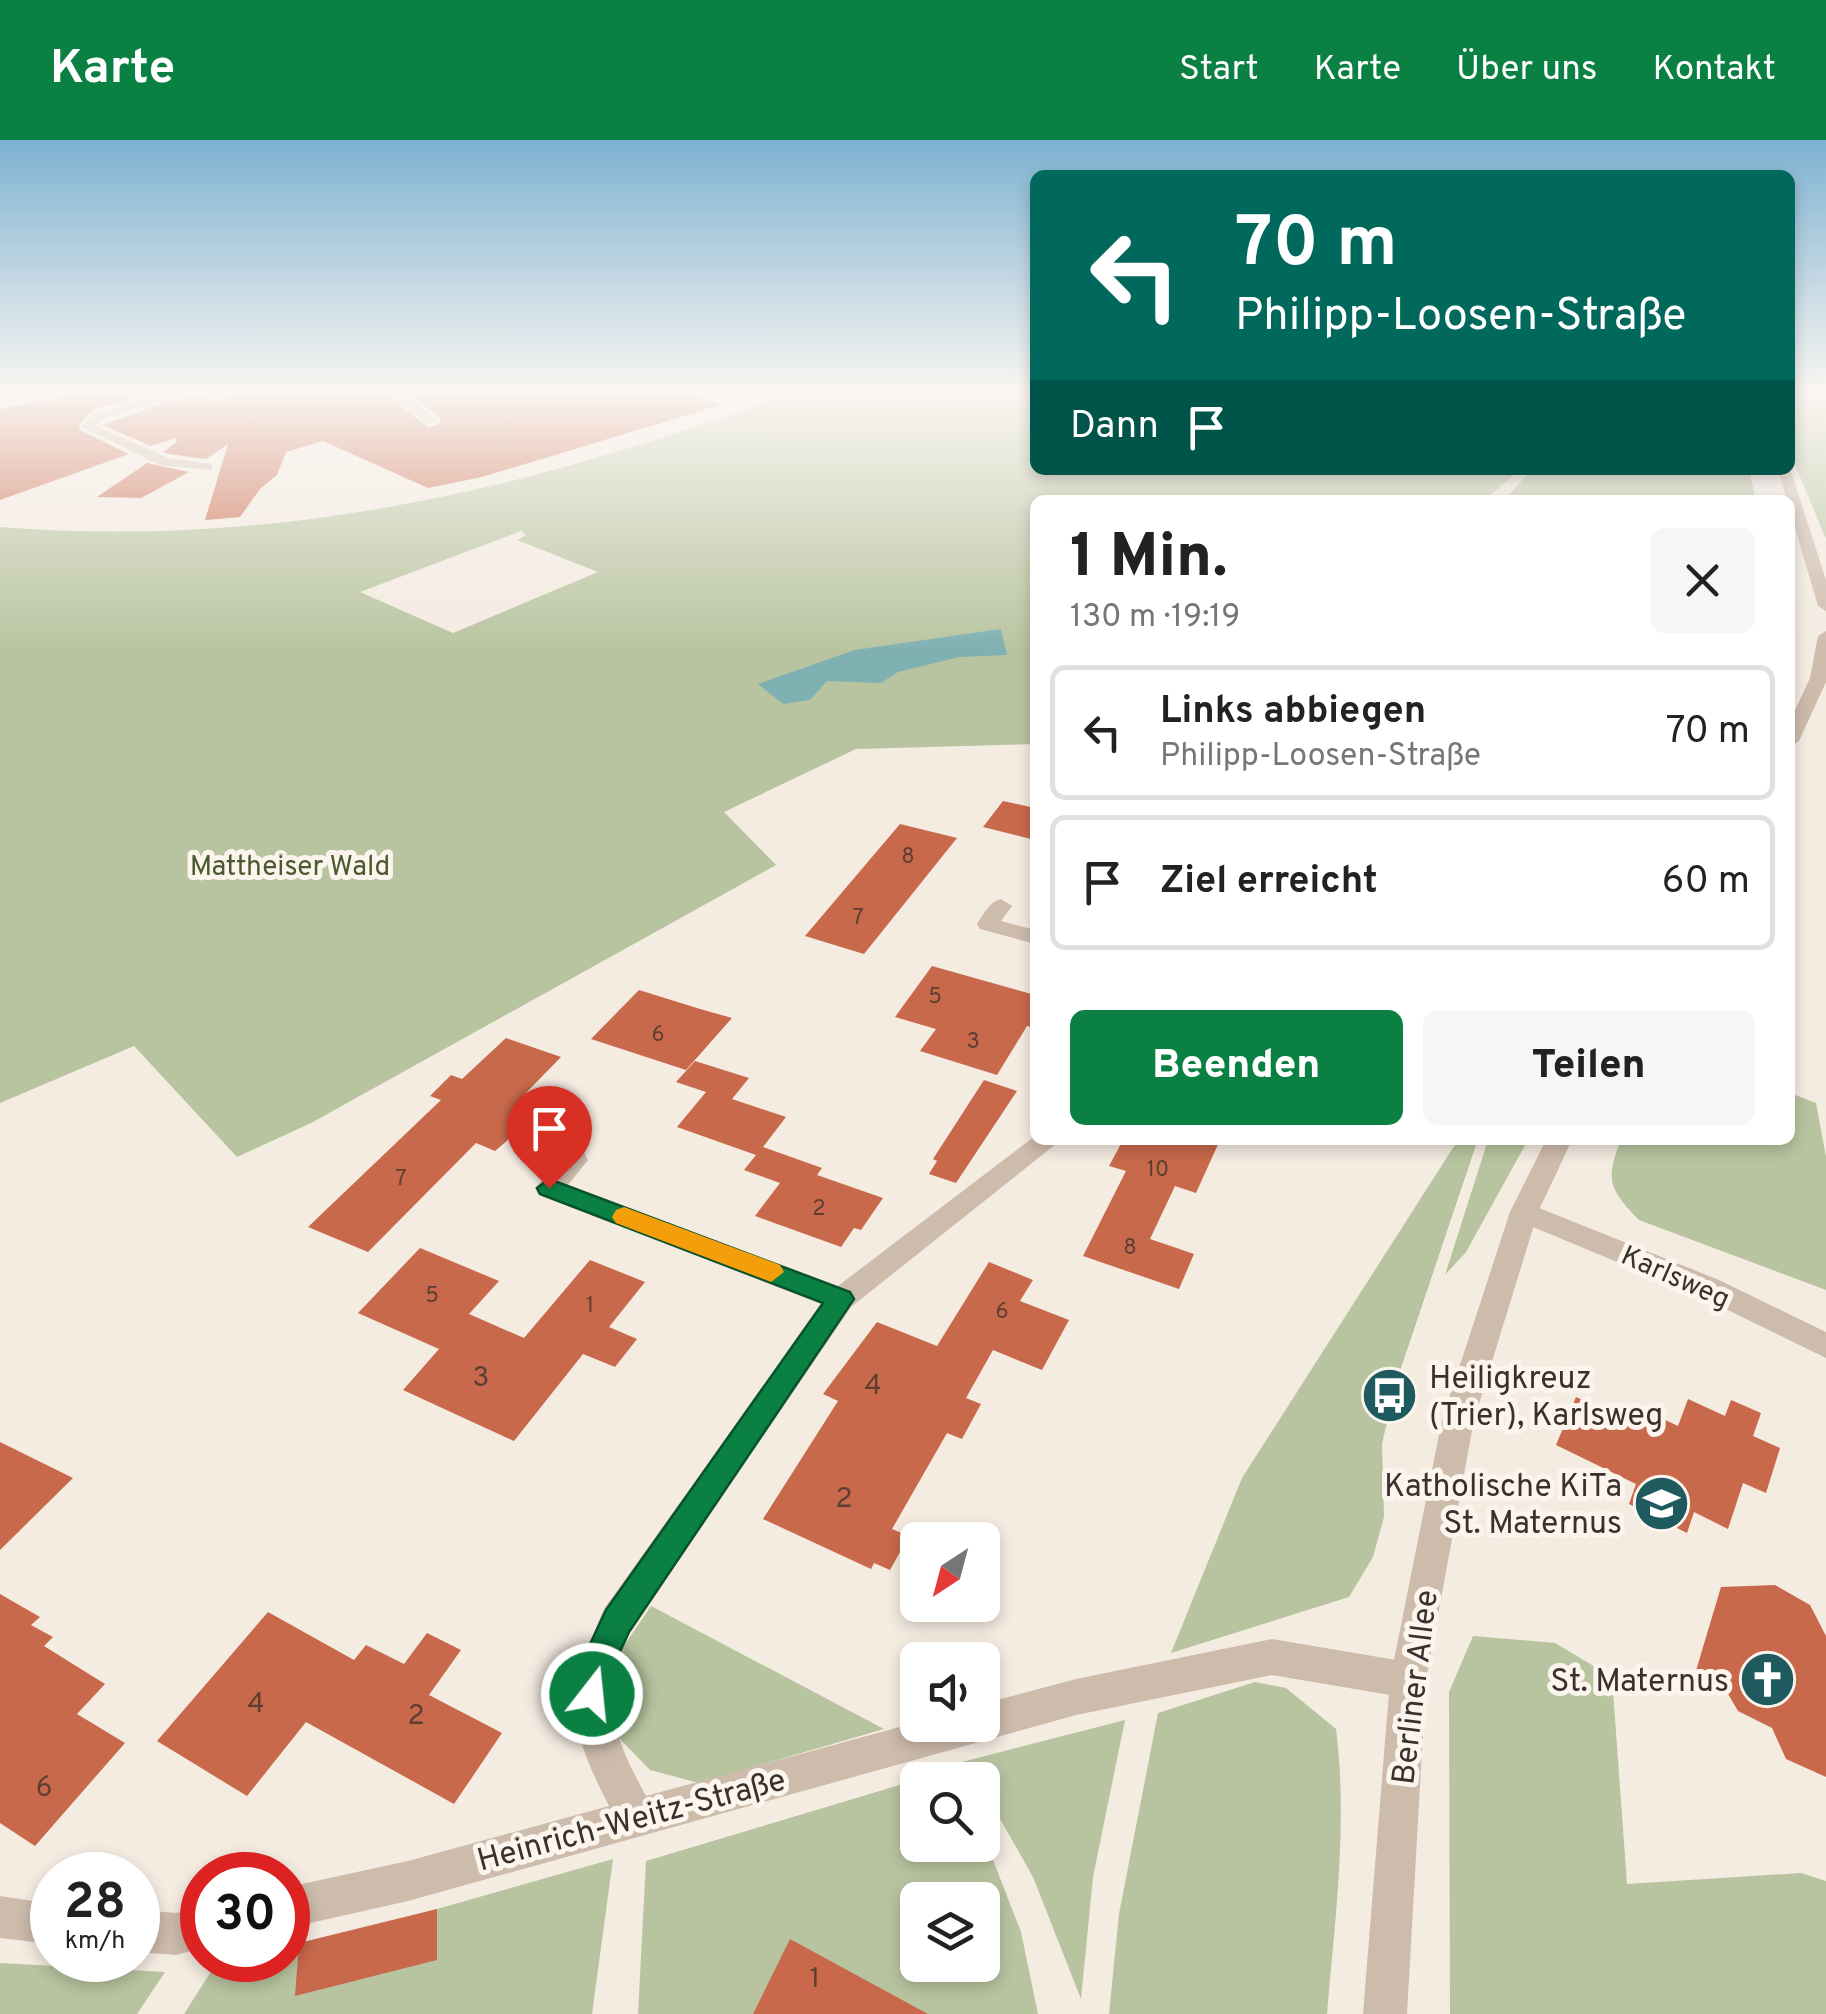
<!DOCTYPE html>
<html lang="de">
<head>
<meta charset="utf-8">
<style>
	:root { --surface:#fff; --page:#f6f6f6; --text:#222; --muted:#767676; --line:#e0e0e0; --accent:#0b8043 }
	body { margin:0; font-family:Overpass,sans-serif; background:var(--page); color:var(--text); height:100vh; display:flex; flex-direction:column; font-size:38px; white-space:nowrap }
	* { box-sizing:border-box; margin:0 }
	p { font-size:32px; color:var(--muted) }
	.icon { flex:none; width:55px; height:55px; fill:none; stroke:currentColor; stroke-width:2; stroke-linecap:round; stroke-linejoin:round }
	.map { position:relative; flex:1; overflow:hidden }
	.details { position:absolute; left:1030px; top:355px; width:765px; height:650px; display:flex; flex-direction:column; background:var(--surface); border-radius:15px; box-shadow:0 5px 15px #0003 }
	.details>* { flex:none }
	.hud { position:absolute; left:1030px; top:30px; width:765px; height:305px; border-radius:15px; box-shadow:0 5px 15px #0003; background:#00695c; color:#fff; overflow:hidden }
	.needle { width:65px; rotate:216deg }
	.fabs { position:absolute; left:900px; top:1382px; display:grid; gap:20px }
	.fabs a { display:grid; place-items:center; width:100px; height:100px; border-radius:15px; background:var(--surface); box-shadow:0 5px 15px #0003; font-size:50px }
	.speed { position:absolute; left:30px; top:1712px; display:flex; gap:20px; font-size:50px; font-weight:700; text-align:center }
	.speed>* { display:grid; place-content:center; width:130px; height:130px; border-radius:50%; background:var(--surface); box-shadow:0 5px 15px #0003; line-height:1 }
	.speed small { font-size:25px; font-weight:400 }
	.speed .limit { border:15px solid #d22; background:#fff; color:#111 }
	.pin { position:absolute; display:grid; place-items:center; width:85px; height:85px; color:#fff; margin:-102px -42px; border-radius:50% 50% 50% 0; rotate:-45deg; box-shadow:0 0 10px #0007 }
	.pin .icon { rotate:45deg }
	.me { position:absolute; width:110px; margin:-55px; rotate:16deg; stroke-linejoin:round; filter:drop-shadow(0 0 8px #0008) }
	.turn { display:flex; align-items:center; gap:35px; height:210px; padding:0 40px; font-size:45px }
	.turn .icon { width:130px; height:130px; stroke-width:2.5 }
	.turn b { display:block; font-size:70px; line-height:85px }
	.then { display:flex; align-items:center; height:95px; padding:0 40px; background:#0003; gap:20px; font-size:38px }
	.round { display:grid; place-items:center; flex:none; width:105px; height:105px; border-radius:15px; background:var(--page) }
	.overview { display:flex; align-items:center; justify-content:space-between; height:170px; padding:0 40px }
	h1 { font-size:60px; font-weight:800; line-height:75px }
	.primary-button { display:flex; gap:20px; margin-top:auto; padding:20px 40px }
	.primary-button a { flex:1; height:115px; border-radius:15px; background:var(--accent); color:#fff; font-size:40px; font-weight:800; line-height:115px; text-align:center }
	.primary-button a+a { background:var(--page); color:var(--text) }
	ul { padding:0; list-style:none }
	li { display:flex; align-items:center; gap:30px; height:135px; margin:0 20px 15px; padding:0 20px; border:5px solid var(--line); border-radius:15px }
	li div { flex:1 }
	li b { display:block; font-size:38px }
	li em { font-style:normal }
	header { display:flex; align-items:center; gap:60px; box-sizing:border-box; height:140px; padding:0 50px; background:var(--accent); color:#fff }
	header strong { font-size:48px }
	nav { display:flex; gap:55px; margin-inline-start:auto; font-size:35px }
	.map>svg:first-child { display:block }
	.green { fill:#b8c4a0; fill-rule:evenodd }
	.water { fill:#7fb0b2 }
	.building { fill:#c8694b }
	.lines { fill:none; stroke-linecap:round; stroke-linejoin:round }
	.minor { fill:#cdbbac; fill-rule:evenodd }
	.tertiary { fill:#cdbbac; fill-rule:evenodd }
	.route { fill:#0b8043; stroke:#07532c; stroke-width:2.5 }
	.slow { fill:#f59e0b }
	.labels { text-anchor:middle; stroke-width:10; stroke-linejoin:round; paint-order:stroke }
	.number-label { font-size:22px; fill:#5e3e33 }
	.park-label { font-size:28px; fill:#4a5a2e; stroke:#fbf5ee }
	.street-label { font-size:28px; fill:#3b302b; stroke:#fbf5ee }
	.near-number-label { font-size:28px; fill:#5e3e33 }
	.near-poi-label { font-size:32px; fill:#3b302b; stroke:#fbf5ee; text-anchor:end }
	.near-street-label { font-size:32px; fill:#3b302b; stroke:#fbf5ee }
</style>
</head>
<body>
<header>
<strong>Karte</strong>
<nav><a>Start</a><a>Karte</a><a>Über uns</a><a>Kontakt</a></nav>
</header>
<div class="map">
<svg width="1826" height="1874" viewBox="0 0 1826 1874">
	<rect width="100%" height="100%" fill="#f4ebe1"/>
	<path class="green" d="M791 251H1035V330H1749L1756 360H1504L1527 335 1518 332 1484 360H1035V604L856 609 724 672 776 725 311 983 237 1017 134 906 0 963V387C212 404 417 373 619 311 677 293 736 276 791 251ZM521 391 526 395 517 400 598 432 453 493 360 452Z
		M1790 251H1826V399L1790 313Z
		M1790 953 1816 963 1826 1017V1150L1639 1080C1609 1049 1605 1040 1621 1000H1790Z
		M1458 1000 1477 1002 1396 1243 1382 1304 1384 1377 1373 1417 1349 1457 1171 1513 1242 1338Z
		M1488 1000H1528L1466 1112 1445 1135Z
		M651 1466 884 1589 699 1643 650 1630 618 1597 610 1542 615 1519Z
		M1473 1496 1555 1503 1612 1537 1627 1744 1801 1733 1826 1741V1874H1450L1449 1552Z
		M1255 1542 1286 1548 1336 1589C1348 1683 1335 1780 1327 1874H1109L1119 1774 1158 1573Z
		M1125 1580 1093 1737 1081 1859 1033 1737 983 1649 982 1640H976L962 1622Z
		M923 1638 918 1640V1705H982L984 1697 1021 1792 1038 1874H638L646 1721ZM918 1760H982V1825H918Z
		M613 1719 592 1874H184L217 1822 288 1820V1806L299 1803 296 1855 436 1820 437 1769Z
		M0 1823 165 1832 137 1874H0Z"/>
	<path class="water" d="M1001 489 1007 515 959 517 898 532 881 543 827 541 810 560 783 564 758 544 855 510Z"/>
	<path class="building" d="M90 251 148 254 92 270 79 285 80 290 129 314 0 360V269Z
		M253 251H383L429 288 441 283 440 278 407 251H678L720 265 482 337 428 348 323 301 286 312 277 335 260 349 240 377 205 380 228 304 206 319 169 314 163 312 177 302 175 298 151 306 102 285 167 262 202 256 214 261Z
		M147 323 189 332 141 358 97 357Z
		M1003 661 1035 668V700L983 687Z
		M900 684 957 698 864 814 805 796Z
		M932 826 1035 855V888L1027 886 997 935 920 911 936 889 895 877Z
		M639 850 700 869 732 878 686 930 591 899Z
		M506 898 561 917 519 960 530 964 522 988 495 1011 476 1003 368 1112 308 1087 441 960 430 956 451 935 462 939Z
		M695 921 749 938 732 959 786 977 763 1007 822 1028 817 1035 883 1058 861 1090 854 1088 841 1107 755 1076 780 1043 744 1030 756 1015 677 987 706 952 676 942Z
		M984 940 1017 951 956 1043 929 1034 937 1021 933 1019Z
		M1123 1000H1220L1196 1053 1175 1046 1150 1099 1194 1114 1179 1149 1083 1116 1126 1031 1109 1026Z
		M420 1108 499 1141 469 1174 524 1198 590 1120 645 1142 609 1187 637 1199 615 1227 583 1214 514 1301 403 1250 439 1209 358 1173Z
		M989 1122 1033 1140 1020 1161 1069 1180 1042 1230 993 1210 966 1258 981 1264 962 1299 947 1293 892 1389 909 1396 890 1430 874 1423 871 1429 763 1379 838 1261 823 1254 877 1182 937 1206Z
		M1576 1257 1629 1282 1636 1266 1678 1286 1688 1259 1725 1276 1731 1260 1761 1273 1753 1296 1780 1308 1766 1353 1743 1343 1728 1389 1694 1372 1687 1393 1629 1364 1636 1344 1556 1305Z
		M0 1302 73 1338 0 1410Z
		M1775 1445 1810 1465 1826 1496V1637L1786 1619 1772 1588 1738 1571 1724 1547 1695 1534 1721 1447Z
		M0 1454 40 1477 31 1485 53 1497 44 1506 105 1544 77 1574 125 1603 35 1706 0 1683Z
		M268 1472 354 1520 366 1505 404 1524 427 1493 461 1510 429 1555 502 1593 454 1664 306 1582 247 1656 157 1601Z
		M437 1769V1820L295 1856 299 1803Z
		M790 1799 928 1874H753Z"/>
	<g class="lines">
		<path class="minor" d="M171 251H190L101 280 96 286 168 318 212 324V330L160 325 82 287 93 274Z
			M387 251H401L438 281 428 284Z
			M1001 759 1012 766 1001 781 1035 790V804L980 789 977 784C984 774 989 762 1001 759Z
			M1035 996V1000H1061L851 1167 630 1492C601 1563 611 1591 646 1656L918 1582V1585H982V1564L1076 1539 1272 1499 1408 1522 1421 1527 1426 1540 1421 1553 1408 1558 1272 1535 1076 1575 408 1761 288 1788V1747L408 1721 609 1666C565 1580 566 1557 604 1469L822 1164 539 1055 535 1048 566 1013H584L588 1020 568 1045 838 1146Z
			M1524 1062 1719 1140 1826 1192V1218L1699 1156 1514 1079 1510 1072 1514 1065Z
			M0 1756 52 1764V1804L0 1798Z
			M202 1767V1808L176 1815 138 1812V1770L176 1773Z"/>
		<path class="tertiary" d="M1790 328 1826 440V471L1818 466 1778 330Z
			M1826 491V542L1799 601 1790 607V581L1810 538 1818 496Z
			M1546 1000H1572L1538 1072 1474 1280 1426 1540 1407 1874H1363L1390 1540 1442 1280 1510 1072Z"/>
	</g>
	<linearGradient id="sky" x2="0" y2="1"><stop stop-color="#7eb2d2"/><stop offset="0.49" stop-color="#faf6f2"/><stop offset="1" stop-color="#faf6f2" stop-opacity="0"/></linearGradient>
	<rect width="1826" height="513" fill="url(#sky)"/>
	<path class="route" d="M549 1039 850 1152 854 1159 629 1492 611 1531 604 1565 592 1570 580 1565 575 1554 578 1530 606 1470 823 1163 540 1054 537 1048Z"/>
	<path class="slow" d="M624 1067 780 1125 784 1132 771 1142 616 1083 612 1077 616 1070Z"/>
	<defs>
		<symbol id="bus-disc" viewBox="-11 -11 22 22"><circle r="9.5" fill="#1f5a5e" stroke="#fbf5ee"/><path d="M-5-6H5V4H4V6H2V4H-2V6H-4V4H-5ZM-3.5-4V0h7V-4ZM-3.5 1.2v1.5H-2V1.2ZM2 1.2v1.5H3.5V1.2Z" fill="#fff"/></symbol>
		<symbol id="school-disc" viewBox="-11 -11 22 22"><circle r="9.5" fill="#1f5a5e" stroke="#fbf5ee"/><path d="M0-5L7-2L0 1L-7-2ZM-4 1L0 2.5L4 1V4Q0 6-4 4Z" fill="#fff"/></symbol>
		<symbol id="church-disc" viewBox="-11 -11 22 22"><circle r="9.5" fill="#1f5a5e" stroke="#fbf5ee"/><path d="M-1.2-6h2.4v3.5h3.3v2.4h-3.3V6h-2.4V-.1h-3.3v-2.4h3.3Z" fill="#fff"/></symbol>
	</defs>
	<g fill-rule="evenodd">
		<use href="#bus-disc" x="1358" y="1224" width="63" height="63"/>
		<use href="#school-disc" x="1630" y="1332" width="63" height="63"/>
		<use href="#church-disc" x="1736" y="1508" width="63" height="63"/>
	</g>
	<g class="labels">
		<g class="number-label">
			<text x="908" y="723">8</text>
			<text x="858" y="784">7</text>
			<text x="935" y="863">5</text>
			<text x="658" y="901">6</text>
			<text x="973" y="908">3</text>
			<text x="1158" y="1036">10</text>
			<text x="401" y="1045">7</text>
			<text x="819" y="1075">2</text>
			<text x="1130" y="1114">8</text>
			<text x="432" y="1162">5</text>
			<text x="590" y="1172">1</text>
			<text x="1002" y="1178">6</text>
		</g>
		<g class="park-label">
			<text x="290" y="735">Mattheiser Wald</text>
		</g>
		<g class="street-label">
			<text transform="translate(1676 1136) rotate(24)" y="10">Karlsweg</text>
		</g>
		<g class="near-number-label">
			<text x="481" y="1246">3</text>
			<text x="873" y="1254">4</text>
			<text x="844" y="1367">2</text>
			<text x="256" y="1572">4</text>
			<text x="416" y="1584">2</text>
			<text x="44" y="1656">6</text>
			<text x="815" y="1847">1</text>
		</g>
		<g class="near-poi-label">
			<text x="1429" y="1248" text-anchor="start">Heiligkreuz<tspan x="1429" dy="37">(Trier), Karlsweg</tspan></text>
			<text x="1622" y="1356">Katholische KiTa<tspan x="1622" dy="37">St. Maternus</tspan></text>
			<text x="1729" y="1551">St. Maternus</text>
		</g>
		<g class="near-street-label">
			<text transform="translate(1414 1547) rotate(-83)" y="11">Berliner Allee</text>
			<text transform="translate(631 1679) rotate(-15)" y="11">Heinrich-Weitz-Straße</text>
		</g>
	</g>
</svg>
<div class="fabs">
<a><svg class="needle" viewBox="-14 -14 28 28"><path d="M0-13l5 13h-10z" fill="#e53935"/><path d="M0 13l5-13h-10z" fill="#767676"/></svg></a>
<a><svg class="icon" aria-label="sound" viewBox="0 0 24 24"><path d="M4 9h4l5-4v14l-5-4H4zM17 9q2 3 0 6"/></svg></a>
<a><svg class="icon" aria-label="search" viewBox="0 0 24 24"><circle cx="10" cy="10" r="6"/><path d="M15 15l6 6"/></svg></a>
<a><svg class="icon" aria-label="layers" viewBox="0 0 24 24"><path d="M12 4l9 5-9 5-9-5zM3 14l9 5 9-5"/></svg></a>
</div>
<div class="speed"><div>28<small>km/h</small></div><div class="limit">30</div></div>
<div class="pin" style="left:549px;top:1048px;background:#d93025"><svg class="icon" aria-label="arrive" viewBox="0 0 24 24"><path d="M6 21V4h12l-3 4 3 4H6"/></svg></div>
<svg class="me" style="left:592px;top:1554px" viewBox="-20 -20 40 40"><circle r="17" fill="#0b8043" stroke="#fff" stroke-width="3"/><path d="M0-11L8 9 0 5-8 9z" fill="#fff"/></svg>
<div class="hud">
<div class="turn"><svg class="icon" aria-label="left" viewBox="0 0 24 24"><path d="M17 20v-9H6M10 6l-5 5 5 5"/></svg><div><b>70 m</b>Philipp-Loosen-Straße</div></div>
<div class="then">Dann<svg class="icon" aria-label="arrive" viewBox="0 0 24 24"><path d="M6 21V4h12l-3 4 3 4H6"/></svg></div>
</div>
<section class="details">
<div class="overview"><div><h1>1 Min.</h1><p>130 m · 19:19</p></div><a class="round"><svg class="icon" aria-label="close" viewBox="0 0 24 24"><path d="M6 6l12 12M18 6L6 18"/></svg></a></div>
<ul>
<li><svg class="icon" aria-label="left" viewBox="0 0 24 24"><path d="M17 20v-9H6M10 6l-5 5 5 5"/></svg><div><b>Links abbiegen</b><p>Philipp-Loosen-Straße</p></div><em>70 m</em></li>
<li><svg class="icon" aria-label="arrive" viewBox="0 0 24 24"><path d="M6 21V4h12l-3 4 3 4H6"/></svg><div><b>Ziel erreicht</b></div><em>60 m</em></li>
</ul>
<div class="primary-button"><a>Beenden</a><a>Teilen</a></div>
</section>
</div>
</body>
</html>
